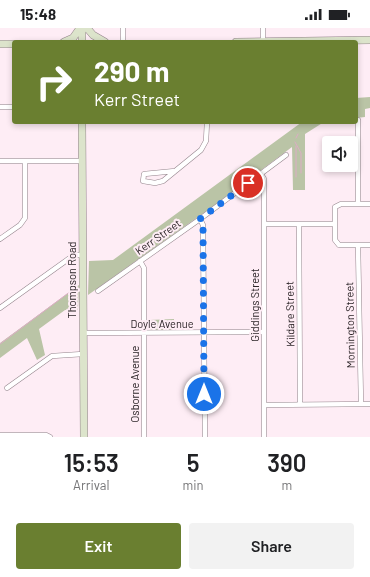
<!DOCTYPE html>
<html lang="en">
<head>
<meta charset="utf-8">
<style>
	:root { --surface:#fff; --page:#f2f2f2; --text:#202124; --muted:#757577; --accent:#6a7f30 }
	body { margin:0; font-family:Barlow,sans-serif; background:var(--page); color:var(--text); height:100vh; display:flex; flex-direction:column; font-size:15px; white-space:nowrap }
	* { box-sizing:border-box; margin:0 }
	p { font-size:13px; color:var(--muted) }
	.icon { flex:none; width:22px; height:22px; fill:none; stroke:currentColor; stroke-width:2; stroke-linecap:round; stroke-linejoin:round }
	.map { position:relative; height:409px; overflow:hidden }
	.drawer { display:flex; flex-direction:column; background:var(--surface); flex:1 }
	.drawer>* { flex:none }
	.guide { position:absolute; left:12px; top:12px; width:346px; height:84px; border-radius:4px; box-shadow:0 2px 6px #0003; background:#6a7f30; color:#fff; overflow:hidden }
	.tools { position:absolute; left:322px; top:108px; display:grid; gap:8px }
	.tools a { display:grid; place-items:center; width:36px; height:36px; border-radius:4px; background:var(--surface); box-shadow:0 2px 6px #0003; font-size:20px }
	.pin { position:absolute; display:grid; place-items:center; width:34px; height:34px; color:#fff; margin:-17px; border:2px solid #fff; border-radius:50%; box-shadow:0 1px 4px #0007 }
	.me { position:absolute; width:44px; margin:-22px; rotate:0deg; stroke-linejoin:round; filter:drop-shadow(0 0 3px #0008) }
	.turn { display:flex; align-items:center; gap:14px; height:84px; padding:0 16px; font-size:18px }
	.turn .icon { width:52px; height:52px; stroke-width:2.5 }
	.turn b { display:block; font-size:28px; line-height:34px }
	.eta { display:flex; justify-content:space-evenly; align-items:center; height:68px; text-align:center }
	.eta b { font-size:24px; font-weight:600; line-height:28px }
	.action { display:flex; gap:8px; margin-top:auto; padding:8px 16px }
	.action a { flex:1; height:46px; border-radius:4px; background:var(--accent); color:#fff; font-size:16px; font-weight:600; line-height:46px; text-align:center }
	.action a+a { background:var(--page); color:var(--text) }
	.status { display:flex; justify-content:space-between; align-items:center; height:28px; padding:0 20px; background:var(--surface); direction:ltr }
	.status svg { height:11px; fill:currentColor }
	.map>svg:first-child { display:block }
	.green { fill:#bac4a6 }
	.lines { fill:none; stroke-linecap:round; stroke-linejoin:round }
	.stream { stroke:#ddacc5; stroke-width:1 }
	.street-casing { stroke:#94848c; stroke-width:5.5 }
	.secondary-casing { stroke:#94848c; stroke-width:8 }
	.street { stroke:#fff; stroke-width:4.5 }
	.secondary { stroke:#dce4cb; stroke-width:7 }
	.route { stroke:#1a73e8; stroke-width:7; stroke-dasharray:0 12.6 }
	.labels { text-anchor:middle; stroke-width:4; stroke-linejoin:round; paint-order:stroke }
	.street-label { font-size:11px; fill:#2b2427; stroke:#feedf5 }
</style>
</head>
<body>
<div class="status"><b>15:48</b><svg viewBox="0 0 49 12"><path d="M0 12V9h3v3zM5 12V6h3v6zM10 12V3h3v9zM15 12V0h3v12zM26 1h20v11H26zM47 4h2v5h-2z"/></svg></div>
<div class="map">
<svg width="370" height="409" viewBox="0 0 370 409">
	<rect width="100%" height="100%" fill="#feedf5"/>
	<path class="green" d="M370 69V80L365 81V89L356 90V70Z
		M302 94H324L305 106V162H293L292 119 212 179 88 267 89 233 113 232Z
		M79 257 78 282H65L39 301 45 327 37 332 27 310 0 330V315Z
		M174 291V302H149V292Z"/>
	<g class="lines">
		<path class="stream" d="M296 110 298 106
			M295 114 301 125V145
			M296 118V149
			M0 316 75 260"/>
		<defs>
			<path id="street" d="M263 0V14
				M123 14V0
				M0 79H14
				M0 133H82
				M175 143 144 146 143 153 155 155 163 153 201 122 206 113 207 94
				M261 146 264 151V409
				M358 176V92
				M370 176H341L335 179V212L339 217H370
				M200 191 203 197 205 409
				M265 196H335
				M299 196 300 376
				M0 211 20 197 25 190V133
				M358 217 361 376
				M140 233 144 240V409
				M98 263 200 191 286 127
				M0 280 74 227H83
				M83 305 264 304
				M7 360 52 328 83 326
				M264 377 370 376
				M0 407H46L50 409"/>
			<path id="secondary" d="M87 0 93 7 105 14
				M64 14 73 10 80 0
				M82 14V0
				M236 14 370 12
				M0 16H14
				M82 94 84 409"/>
		</defs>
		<use href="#street" class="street-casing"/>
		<use href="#secondary" class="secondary-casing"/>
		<use href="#street" class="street"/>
		<use href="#secondary" class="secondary"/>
	</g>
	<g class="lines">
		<path class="route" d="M204 366 203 197 200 191 248 155"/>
	</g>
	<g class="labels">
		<g class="street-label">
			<text transform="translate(158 209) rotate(-35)" y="4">Kerr Street</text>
			<text transform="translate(72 252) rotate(-90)" y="4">Thompson Road</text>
			<text transform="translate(255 277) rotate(-90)" y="4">Giddings Street</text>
			<text transform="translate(290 286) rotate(-91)" y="4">Kildare Street</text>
			<text x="162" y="300">Doyle Avenue</text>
			<text transform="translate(350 297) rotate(-91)" y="4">Mornington Street</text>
			<text transform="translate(135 356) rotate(-90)" y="4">Osborne Avenue</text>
		</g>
	</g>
</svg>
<div class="tools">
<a><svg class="icon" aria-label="sound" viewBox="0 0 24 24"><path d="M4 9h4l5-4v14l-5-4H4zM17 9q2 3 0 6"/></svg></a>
</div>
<div class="pin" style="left:248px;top:155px;background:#d93025"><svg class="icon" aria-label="arrive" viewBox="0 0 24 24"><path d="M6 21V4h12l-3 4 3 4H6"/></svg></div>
<svg class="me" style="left:204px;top:366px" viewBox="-20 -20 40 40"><circle r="17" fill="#1a73e8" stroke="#fff" stroke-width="3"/><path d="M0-11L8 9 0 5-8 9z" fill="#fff"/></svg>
<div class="guide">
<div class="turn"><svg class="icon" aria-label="right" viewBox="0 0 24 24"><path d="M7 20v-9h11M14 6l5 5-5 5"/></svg><div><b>290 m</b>Kerr Street</div></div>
</div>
</div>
<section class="drawer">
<div class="eta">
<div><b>15:53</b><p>Arrival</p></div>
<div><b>5</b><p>min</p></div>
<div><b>390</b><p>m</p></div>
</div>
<div class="action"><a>Exit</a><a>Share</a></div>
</section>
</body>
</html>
